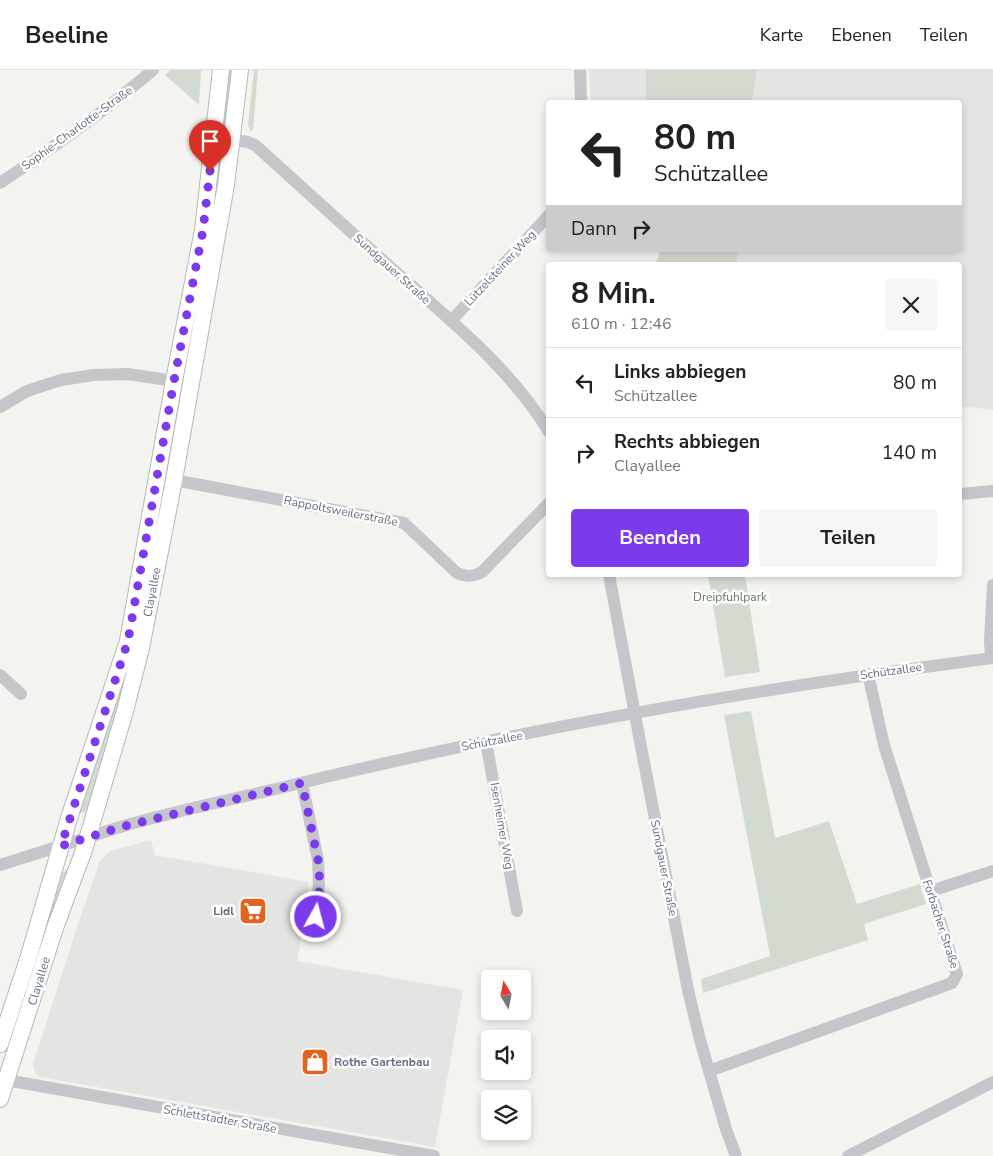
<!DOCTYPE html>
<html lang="de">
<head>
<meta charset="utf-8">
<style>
	:root { --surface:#fff; --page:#f6f6f6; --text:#222; --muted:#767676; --line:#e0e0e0; --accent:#7c3aed }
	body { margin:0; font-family:"Nunito Sans",sans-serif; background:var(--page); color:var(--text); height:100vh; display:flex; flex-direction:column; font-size:19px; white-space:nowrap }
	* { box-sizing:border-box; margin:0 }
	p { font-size:16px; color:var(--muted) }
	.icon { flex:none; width:28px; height:28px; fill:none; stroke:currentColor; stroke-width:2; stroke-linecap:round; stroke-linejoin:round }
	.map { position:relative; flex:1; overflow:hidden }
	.side { position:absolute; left:546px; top:192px; width:416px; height:315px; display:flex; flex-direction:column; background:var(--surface); border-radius:5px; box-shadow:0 2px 8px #0003 }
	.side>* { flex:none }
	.guide { position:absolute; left:546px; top:30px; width:416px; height:152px; border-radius:5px; box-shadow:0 2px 8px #0003; background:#fff; color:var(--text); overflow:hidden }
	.needle { width:32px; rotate:350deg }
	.controls { position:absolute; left:481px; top:900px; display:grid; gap:10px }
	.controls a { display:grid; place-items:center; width:50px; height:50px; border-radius:5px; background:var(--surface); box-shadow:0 2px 8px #0003; font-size:25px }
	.pin { position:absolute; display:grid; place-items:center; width:42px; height:42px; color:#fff; margin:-51px -21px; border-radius:50% 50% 50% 0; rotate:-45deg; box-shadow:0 0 5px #0007 }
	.pin .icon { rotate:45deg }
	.me { position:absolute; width:55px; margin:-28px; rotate:7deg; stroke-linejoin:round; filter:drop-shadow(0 0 4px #0008) }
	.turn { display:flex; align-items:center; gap:18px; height:105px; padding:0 25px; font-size:22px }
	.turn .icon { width:65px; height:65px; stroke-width:2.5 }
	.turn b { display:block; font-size:35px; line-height:42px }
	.then { display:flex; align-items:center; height:48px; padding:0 25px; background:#0003; gap:10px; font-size:19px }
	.round { display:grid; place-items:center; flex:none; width:52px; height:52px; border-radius:5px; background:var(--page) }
	.summary { display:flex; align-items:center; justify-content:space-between; height:85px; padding:0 25px }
	h1 { font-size:30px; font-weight:700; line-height:38px }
	.cta { display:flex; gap:10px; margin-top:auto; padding:10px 25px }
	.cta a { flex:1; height:58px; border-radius:5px; background:var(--accent); color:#fff; font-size:20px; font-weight:700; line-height:58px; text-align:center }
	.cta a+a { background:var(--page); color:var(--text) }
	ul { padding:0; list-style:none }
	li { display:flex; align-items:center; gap:15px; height:70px; padding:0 25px; border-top:1px solid var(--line) }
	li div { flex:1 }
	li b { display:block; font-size:19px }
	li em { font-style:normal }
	header { display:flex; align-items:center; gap:30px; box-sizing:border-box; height:70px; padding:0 25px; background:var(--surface); border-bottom:1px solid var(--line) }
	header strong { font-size:24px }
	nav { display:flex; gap:28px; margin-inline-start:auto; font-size:18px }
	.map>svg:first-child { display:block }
	.built { fill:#e4e5e3 }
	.green { fill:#d3dbd1 }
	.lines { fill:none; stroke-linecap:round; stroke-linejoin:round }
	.major-casing { stroke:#b4b7bb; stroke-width:18 }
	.minor { stroke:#c4c6ca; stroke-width:12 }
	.major { stroke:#fff; stroke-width:16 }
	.route { stroke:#7c3aed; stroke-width:9; stroke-dasharray:0 16.2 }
	.labels { text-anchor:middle; stroke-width:5; stroke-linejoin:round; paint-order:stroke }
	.street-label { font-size:12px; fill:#637080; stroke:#fff }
	.park-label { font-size:12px; fill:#637861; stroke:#fff }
	.poi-label { font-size:12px; font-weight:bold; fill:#637080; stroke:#fff; text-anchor:end }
</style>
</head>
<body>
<header>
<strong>Beeline</strong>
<nav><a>Karte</a><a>Ebenen</a><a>Teilen</a></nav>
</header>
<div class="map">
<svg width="993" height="1086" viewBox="0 0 993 1086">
	<rect width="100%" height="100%" fill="#f3f4ef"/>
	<path class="built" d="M589 0H646V32H591Z
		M757 0H993V340L960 336V195H737L738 180H960V32H752Z
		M151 770 155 785 308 812V832L297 891 463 920 435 1077 40 1007 35 1003 33 994 79 851 100 791 110 781Z"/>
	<path class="green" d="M171 0H201L199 35 165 5Z
		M227 0H234L226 56H225L223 54Z
		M254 0H258L253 60 251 61 248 55Z
		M646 0H757L752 32H646Z
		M661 180H738L737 195H655Z
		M166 398 168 399 135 579 88 741 78 744Z
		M708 505H745L760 602 725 607Z
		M751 641 775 768 829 751 857 834 920 814 926 834 864 854 868 870 703 923 701 909 770 886 724 645Z
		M69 800 39 883H38L59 803Z"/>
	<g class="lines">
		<defs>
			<path id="major" d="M0 974 28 889 70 745 128 571 174 311 203 160 221 0
				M0 1029 56 855 84 780 125 641 141 578 174 410 226 115 240 0"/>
		</defs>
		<use href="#major" class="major-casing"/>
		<path class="minor" d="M580 0 581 32
			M213 67 248 72 255 75C305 120 355 166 405 210 457 256 513 302 549 362
			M0 113C53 78 104 42 153 0
			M451 251 549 145
			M0 337 27 321 61 310 94 305 128 304 174 311
			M174 410 404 453 457 503C467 507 472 507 482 502L549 433
			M960 424 993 421
			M609 505 639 666 688 920 700 970 726 1059 736 1086
			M991 588 990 571 993 515
			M0 605 21 624
			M486 672 517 841
			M302 713 318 790 319 814 316 847
			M0 795C39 783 78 770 117 758 170 742 226 731 280 718 515 660 753 619 993 588
			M931 821 993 801
			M709 1001 952 913 957 904 884 675 868 604
			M6 1010 434 1086
			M848 1086 993 1012"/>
		<use href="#major" class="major"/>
	</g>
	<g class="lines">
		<path class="route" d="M210 101 203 160 174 311 128 571 61 776 121 757 302 713 318 790 320 814 316 847"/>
	</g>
	<defs>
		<symbol id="supermarket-square" viewBox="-11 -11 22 22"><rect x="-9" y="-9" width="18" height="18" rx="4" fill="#e26421" stroke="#fff"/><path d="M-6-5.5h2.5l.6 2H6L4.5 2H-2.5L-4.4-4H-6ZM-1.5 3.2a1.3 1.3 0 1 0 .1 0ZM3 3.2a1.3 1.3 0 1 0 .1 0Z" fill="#fff"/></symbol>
		<symbol id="shop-square" viewBox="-11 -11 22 22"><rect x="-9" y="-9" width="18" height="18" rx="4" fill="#e26421" stroke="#fff"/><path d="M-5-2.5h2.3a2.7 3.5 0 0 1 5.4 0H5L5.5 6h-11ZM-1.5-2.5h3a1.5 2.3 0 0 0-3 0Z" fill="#fff"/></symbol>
	</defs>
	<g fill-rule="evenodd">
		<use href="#supermarket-square" x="237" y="825" width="32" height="32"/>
		<use href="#shop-square" x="299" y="976" width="32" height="32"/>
	</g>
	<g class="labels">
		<g class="street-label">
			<text transform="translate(77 58) rotate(-36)" y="4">Sophie-Charlotte-Straße</text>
			<text transform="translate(500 198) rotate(-47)" y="4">Lützelsteiner Weg</text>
			<text transform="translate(392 199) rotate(42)" y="4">Sundgauer Straße</text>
			<text transform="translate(341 441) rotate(11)" y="4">Rappoltsweilerstraße</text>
			<text transform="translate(152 522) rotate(-79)" y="4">Clayallee</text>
			<text transform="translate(891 601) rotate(-8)" y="4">Schützallee</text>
			<text transform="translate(492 671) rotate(-11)" y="4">Schützallee</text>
			<text transform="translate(502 756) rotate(80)" y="4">Isenheimer Weg</text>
			<text transform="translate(664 798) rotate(79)" y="4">Sundgauer Straße</text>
			<text transform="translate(941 854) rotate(72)" y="4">Forbacher Straße</text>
			<text transform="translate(39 911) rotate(-73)" y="4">Clayallee</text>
			<text transform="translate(220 1049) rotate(10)" y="4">Schlettstadter Straße</text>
		</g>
		<g class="park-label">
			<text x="730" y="531">Dreipfuhlpark</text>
		</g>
		<g class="poi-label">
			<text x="234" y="845">Lidl</text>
			<text x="334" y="996" text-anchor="start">Rothe Gartenbau</text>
		</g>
	</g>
</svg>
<div class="controls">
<a><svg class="needle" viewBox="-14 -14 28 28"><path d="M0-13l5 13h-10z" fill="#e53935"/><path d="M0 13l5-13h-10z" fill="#767676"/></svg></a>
<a><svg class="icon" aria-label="sound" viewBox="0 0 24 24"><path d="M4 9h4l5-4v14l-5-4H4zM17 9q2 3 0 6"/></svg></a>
<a><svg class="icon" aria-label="layers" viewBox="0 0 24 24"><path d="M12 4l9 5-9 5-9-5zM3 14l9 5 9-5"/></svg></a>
</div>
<div class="pin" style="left:210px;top:101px;background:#d93025"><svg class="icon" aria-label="arrive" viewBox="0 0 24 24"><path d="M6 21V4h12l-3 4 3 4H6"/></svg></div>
<svg class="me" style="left:316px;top:847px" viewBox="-20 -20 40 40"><circle r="17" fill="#7c3aed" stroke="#fff" stroke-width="3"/><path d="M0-11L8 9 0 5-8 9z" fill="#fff"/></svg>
<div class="guide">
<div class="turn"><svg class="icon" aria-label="left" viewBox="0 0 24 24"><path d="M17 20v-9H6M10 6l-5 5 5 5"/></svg><div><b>80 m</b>Schützallee</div></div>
<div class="then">Dann<svg class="icon" aria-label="right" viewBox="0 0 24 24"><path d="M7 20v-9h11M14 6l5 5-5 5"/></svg></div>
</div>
<section class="side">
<div class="summary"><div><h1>8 Min.</h1><p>610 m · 12:46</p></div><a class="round"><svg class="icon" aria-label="close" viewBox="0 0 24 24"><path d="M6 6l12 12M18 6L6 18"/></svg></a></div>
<ul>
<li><svg class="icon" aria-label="left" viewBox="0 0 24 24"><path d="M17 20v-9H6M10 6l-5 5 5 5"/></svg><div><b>Links abbiegen</b><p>Schützallee</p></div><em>80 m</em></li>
<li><svg class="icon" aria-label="right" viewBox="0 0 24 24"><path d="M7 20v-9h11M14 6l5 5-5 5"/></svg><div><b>Rechts abbiegen</b><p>Clayallee</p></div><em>140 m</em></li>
</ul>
<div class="cta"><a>Beenden</a><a>Teilen</a></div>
</section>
</div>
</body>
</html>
